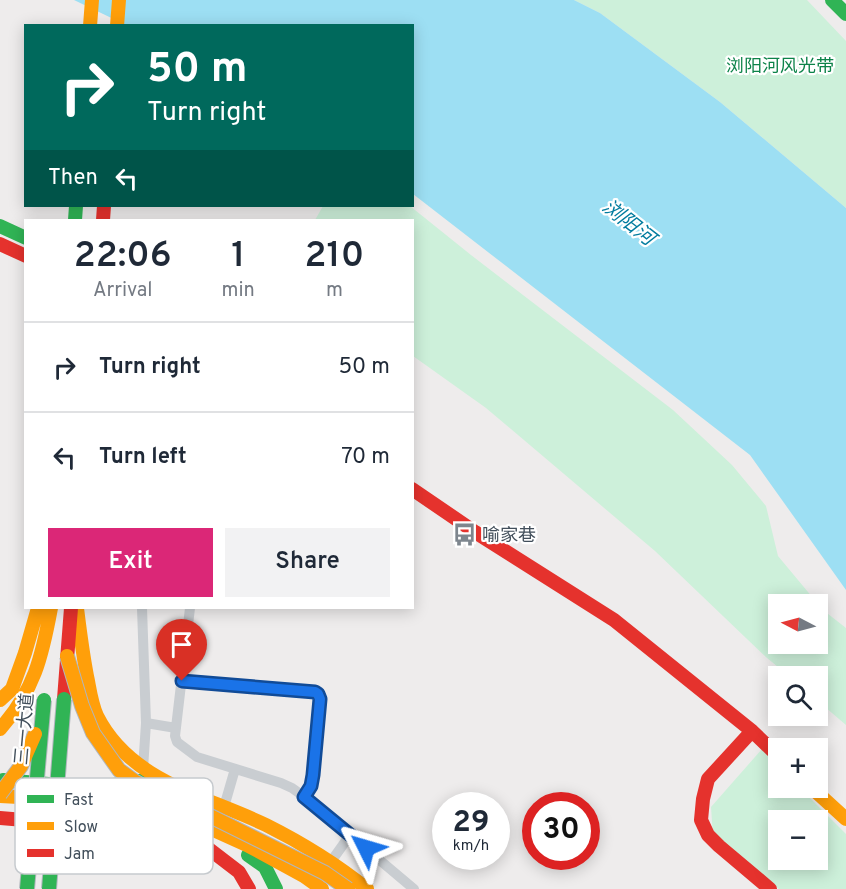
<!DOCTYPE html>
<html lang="en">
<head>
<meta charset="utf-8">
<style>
	:root { --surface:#fff; --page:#f2f2f3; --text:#1f2937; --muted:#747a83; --line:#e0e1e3; --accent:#db2777 }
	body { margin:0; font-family:Overpass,"Noto Sans SC",sans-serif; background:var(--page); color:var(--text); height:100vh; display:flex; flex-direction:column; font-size:22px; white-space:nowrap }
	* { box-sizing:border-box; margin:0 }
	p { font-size:20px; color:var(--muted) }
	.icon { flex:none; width:33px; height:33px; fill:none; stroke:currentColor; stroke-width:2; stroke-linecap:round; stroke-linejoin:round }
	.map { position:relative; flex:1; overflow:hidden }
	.side { position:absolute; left:24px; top:219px; width:390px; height:390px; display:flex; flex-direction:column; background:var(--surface); border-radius:0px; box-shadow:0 3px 15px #0003 }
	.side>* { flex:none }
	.top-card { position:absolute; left:24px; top:24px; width:390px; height:183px; border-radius:0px; box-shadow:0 3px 15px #0003; background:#00695c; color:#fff; overflow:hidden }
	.needle { width:39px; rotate:276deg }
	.fabs { position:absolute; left:768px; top:594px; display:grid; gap:12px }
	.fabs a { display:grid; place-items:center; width:60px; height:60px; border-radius:0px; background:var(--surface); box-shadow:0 3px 15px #0003; font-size:30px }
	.speed { position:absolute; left:432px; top:792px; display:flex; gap:12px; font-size:30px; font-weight:700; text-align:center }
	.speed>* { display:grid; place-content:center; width:78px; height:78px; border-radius:50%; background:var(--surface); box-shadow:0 3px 15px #0003; line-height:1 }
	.speed small { font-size:15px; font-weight:400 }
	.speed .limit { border:9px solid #d22; background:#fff; color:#111 }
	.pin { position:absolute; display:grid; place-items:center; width:51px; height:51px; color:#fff; margin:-62px -26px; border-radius:50% 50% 50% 0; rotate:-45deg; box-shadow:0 0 6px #0007 }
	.pin .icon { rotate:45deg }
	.me { position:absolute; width:66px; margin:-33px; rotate:310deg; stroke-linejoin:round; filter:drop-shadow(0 0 4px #0008) }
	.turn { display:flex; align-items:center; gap:21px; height:126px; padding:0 24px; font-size:27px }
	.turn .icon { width:78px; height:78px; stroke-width:2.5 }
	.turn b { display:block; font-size:42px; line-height:51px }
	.then { display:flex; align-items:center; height:57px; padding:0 24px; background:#0003; gap:12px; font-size:22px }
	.eta { display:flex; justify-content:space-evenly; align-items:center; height:102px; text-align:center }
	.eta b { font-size:36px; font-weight:600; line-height:42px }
	.cta { display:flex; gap:12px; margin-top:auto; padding:12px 24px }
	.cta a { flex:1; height:69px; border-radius:0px; background:var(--accent); color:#fff; font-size:24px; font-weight:600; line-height:69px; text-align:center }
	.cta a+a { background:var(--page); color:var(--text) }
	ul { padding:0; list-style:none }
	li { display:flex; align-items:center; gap:18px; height:90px; padding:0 24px; border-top:2px solid var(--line) }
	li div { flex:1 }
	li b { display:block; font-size:22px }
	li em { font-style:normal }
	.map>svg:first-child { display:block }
	.green { fill:#cdf0da; fill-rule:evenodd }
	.water { fill:#9ddff3 }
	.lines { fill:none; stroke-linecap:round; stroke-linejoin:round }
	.street { stroke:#c9cdd1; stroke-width:10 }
	.fast { stroke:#30b455; stroke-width:14 }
	.slow { stroke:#ff9f0a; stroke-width:14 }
	.jam { stroke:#e5322d; stroke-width:14 }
	.fast-bridge-casing { stroke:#b0b6bd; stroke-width:16; stroke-linecap:butt }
	.slow-bridge-casing { stroke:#b0b6bd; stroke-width:16; stroke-linecap:butt }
	.fast-bridge { stroke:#30b455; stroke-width:14 }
	.slow-bridge { stroke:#ff9f0a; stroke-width:14 }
	.route-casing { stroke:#114b97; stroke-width:15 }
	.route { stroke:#1a73e8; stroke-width:10 }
	.labels { text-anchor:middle; stroke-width:4.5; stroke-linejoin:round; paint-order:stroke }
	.park-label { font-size:18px; fill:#0c8349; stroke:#fff }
	.poi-label { font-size:18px; fill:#424f5b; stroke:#fff; text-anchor:start }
	.street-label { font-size:18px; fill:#424f5b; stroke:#fff }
	.water-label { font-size:20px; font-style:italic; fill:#027c9f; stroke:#fff }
	.key { fill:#fff; stroke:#c6cace; stroke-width:1.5 }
	.key-label { font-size:16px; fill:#424f5b }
</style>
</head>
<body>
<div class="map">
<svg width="846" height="889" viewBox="0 0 846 889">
	<rect width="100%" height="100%" fill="#eeecec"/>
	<path class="green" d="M574 0H807L846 41V208L720 102 600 13Z
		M323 206H410L471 255 673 410 732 465 766 506 778 556 823 610 846 628V725L818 701V676H789L767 658 655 551 486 408 413 356 412 220H315ZM778 604H818V644H778Z
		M762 749 778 766V788H800L846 834V889H779L713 836 711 807ZM778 820H818V860H778Z"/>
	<path class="water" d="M74 0H574L600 13 720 102 846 208V590L750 455 413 194 412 26 126 25Z"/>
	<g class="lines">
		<path class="street" d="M142 608 146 723 143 769
			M190 608 175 736 177 742 197 757 281 783 292 788 306 798 414 889
			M182 681 315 692 318 694 320 699 313 775 311 787 304 797
			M146 723 176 728
			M224 807 235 769
			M330 863 350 835"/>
		<path class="fast" d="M832 0 846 14
			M75 220 76 206
			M0 226 26 238
			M3 780 94 788 140 781
			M248 855 265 867 276 889"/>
		<path class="slow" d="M90 26 92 0
			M117 26 119 0
			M77 608C80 632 83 657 88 681 90 692 92 705 97 716 130 782 206 796 266 825 302 843 336 864 367 889
			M0 700 12 689 25 653 38 608
			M0 729C34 691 42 657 51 608
			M812 788 846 819
			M0 796 110 802 205 826 247 845 304 876 322 889"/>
		<path class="jam" d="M103 220 104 206
			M0 244 26 256
			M412 489 475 532 614 620 752 731 778 756
			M64 699 71 608
			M752 731 708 779 703 799 701 820 708 835 719 846 770 889
			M0 818 95 826 188 842 209 849 239 872 249 889"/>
		<defs>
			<path id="fast-bridge" d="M27 889 44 700
				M49 889 64 699"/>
			<path id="slow-bridge" d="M67 656 82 706 93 733 119 770 134 781 150 790 200 811 325 873 348 889
				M0 794 21 766 35 734"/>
		</defs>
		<use href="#fast-bridge" class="fast-bridge-casing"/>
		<use href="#slow-bridge" class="slow-bridge-casing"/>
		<use href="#fast-bridge" class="fast-bridge"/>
		<use href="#slow-bridge" class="slow-bridge"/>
	</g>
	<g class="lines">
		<defs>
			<path id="route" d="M182 681 315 692 318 694 320 699 313 775 311 786 304 797 366 848"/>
		</defs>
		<use href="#route" class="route-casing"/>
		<use href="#route" class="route"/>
	</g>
	<defs>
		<symbol id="bus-bare" viewBox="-9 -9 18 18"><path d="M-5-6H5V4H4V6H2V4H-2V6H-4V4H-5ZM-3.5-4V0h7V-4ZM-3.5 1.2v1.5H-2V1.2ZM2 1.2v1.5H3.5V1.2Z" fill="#7e868e" stroke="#fff" stroke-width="2.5" paint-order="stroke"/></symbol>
	</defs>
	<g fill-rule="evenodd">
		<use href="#bus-bare" x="448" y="518" width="33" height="33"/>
	</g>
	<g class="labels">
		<g class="park-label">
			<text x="780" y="72">浏阳河风光带</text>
		</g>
		<g class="poi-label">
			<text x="482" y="541">喻家巷</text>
		</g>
		<g class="street-label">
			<text transform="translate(24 729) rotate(-85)" y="6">三一大道</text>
		</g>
		<g class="water-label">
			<text transform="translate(629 222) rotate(38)" y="7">浏阳河</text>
		</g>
	</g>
	<rect x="15" y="778" width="198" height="96" rx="9" class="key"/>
	<rect x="27" y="795" width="27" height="8" fill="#30b455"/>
	<rect x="27" y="822" width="27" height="8" fill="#ff9f0a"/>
	<rect x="27" y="849" width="27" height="8" fill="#e5322d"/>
	<g class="key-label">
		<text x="64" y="805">Fast</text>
		<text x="64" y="832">Slow</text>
		<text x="64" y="859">Jam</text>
	</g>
</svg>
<div class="fabs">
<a><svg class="needle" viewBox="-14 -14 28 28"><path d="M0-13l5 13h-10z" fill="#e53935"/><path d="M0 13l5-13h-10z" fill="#747a83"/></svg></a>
<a><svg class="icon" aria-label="search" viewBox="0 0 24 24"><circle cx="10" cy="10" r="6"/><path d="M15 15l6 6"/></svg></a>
<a>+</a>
<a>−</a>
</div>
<div class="speed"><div>29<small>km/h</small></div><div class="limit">30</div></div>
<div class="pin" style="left:182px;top:681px;background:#d93025"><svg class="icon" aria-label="arrive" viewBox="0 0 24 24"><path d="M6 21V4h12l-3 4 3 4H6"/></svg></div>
<svg class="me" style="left:366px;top:848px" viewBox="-20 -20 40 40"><path d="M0-17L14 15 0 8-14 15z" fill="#1a73e8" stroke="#fff" stroke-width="4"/></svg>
<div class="top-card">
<div class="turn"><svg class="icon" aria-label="right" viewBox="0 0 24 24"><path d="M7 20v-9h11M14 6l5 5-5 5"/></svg><div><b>50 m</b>Turn right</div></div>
<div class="then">Then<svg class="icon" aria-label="left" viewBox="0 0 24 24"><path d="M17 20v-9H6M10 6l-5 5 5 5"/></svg></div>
</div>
<section class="side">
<div class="eta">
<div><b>22:06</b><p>Arrival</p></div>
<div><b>1</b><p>min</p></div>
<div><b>210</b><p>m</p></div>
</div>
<ul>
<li><svg class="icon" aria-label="right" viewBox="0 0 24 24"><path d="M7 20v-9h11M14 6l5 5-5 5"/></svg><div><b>Turn right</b></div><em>50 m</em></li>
<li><svg class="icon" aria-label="left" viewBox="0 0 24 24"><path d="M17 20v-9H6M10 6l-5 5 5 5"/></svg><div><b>Turn left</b></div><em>70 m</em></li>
</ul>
<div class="cta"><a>Exit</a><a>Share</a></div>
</section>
</div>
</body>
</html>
